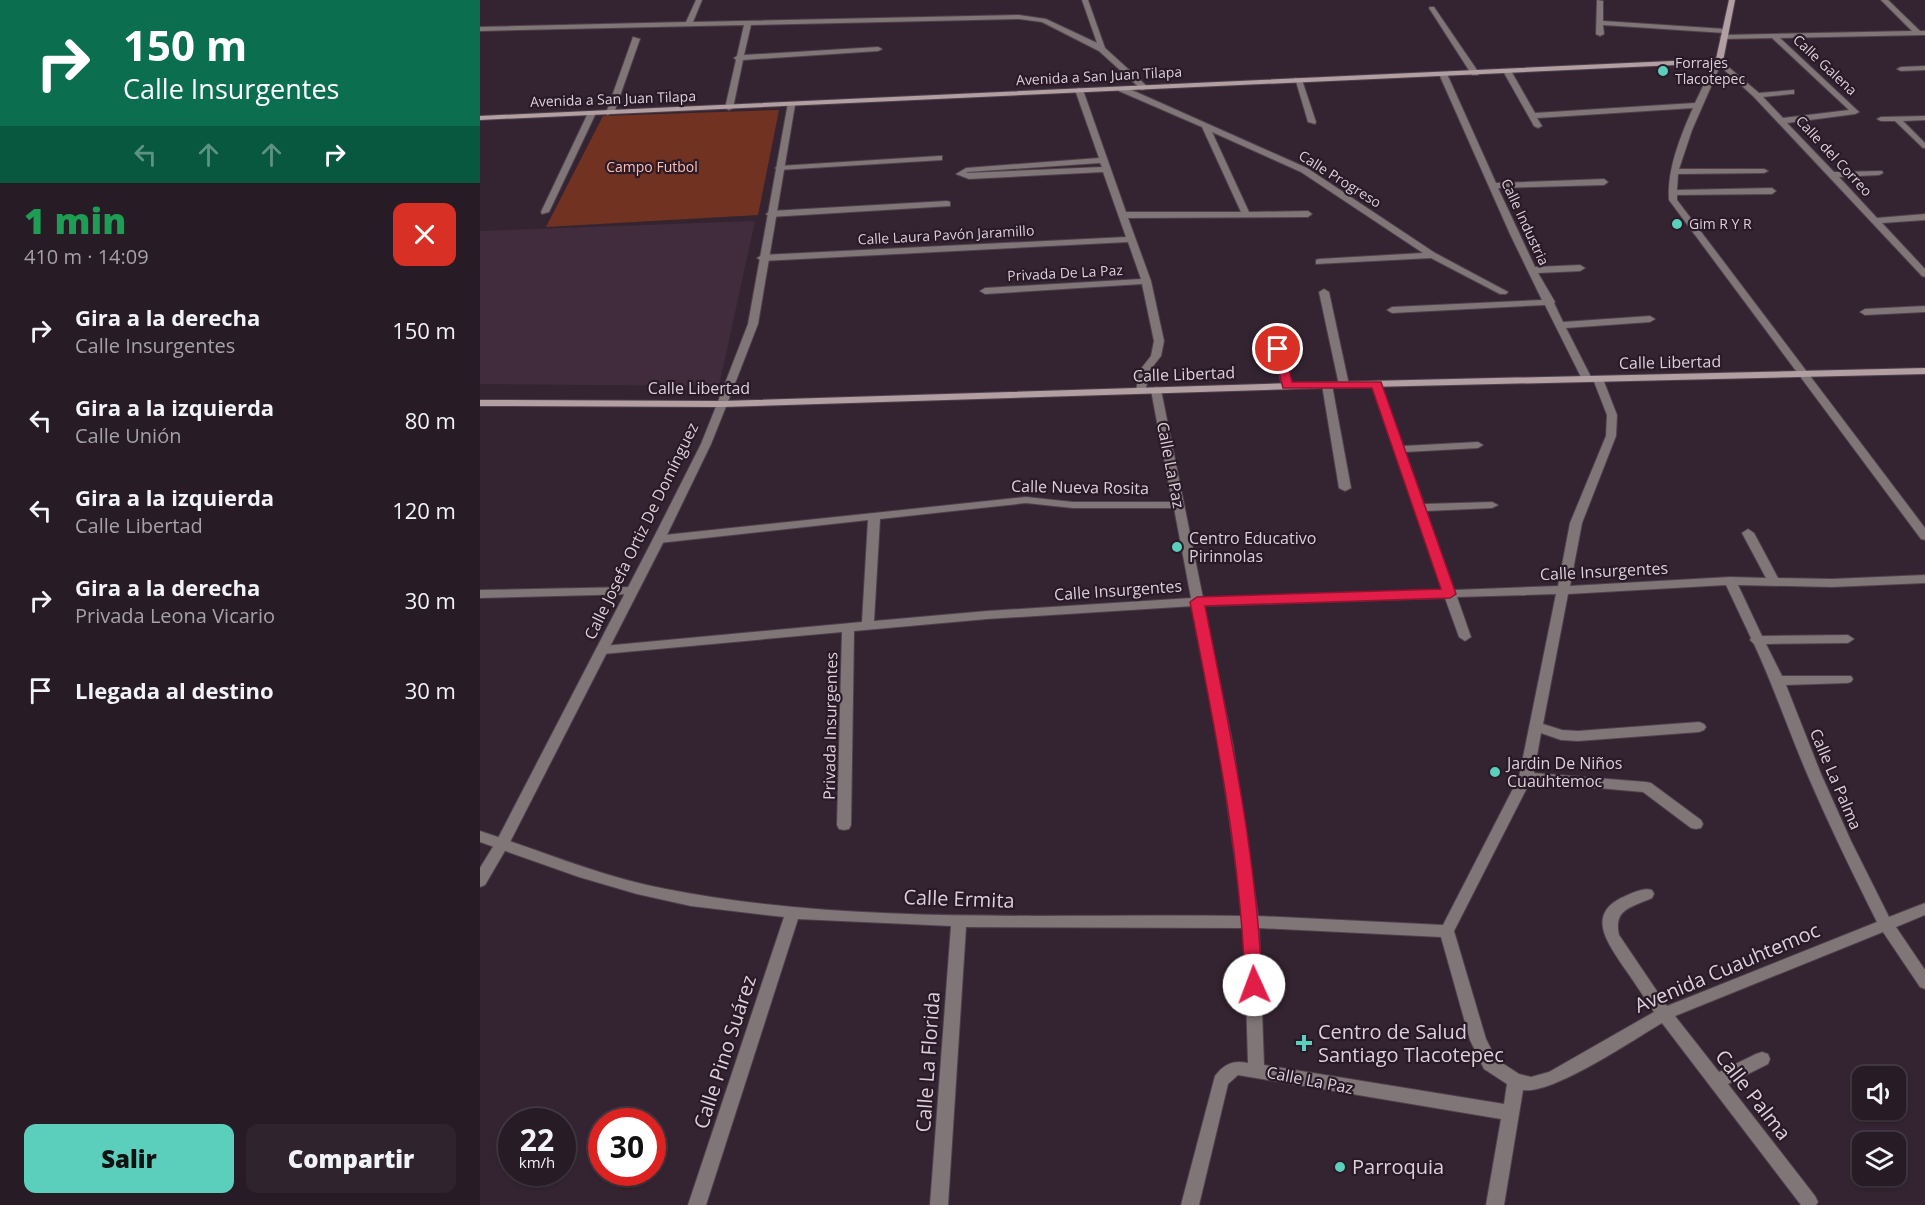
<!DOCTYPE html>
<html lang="es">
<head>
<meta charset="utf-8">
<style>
	:root { --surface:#271b25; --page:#2f242d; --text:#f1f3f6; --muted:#a4a1a7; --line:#433942; --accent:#5bcebc }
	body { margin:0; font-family:"Open Sans",sans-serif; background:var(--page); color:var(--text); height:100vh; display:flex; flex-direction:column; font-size:22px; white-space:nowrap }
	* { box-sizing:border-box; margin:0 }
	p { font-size:20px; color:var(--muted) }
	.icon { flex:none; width:33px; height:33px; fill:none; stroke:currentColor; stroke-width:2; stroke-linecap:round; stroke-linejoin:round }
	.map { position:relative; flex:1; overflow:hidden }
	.sheet { display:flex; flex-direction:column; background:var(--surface); width:480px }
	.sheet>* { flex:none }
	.top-card { background:#0b6e4f; color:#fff; overflow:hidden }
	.buttons { position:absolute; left:1372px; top:1066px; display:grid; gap:12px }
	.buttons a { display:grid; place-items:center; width:54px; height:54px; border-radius:12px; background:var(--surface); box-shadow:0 2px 4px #0004,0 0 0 2px var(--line); font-size:30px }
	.speed { position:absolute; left:18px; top:1108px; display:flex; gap:12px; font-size:30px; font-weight:700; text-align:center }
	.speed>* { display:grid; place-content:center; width:78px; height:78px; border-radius:50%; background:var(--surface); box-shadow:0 2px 4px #0004,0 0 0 2px var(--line); line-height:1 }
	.speed small { font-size:15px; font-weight:400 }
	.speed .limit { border:9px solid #d22; background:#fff; color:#111 }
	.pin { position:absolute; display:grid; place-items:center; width:51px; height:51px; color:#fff; margin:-26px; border:3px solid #fff; border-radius:50%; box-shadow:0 2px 6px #0007 }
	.me { position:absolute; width:66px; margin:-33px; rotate:358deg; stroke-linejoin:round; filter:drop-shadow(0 0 4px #0008) }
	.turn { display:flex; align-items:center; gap:21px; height:126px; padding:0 24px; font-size:27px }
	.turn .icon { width:78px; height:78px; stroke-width:2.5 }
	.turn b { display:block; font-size:42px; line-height:51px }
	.lanes { display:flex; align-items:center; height:57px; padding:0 24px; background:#0003; justify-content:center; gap:30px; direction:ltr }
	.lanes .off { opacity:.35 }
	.round { display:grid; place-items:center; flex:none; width:63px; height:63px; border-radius:12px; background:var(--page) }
	.overview { display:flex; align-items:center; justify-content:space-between; height:102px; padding:0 24px }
	h1 { font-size:36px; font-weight:800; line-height:45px; color:#1e9e55 }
	.button { display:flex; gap:12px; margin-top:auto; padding:12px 24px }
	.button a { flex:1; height:69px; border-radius:12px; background:var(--accent); color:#111; font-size:24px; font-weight:800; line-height:69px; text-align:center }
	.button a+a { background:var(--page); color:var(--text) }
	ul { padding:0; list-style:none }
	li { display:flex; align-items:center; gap:18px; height:90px; padding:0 24px }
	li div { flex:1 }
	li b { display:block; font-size:22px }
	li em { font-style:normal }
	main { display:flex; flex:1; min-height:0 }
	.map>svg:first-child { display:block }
	.built { fill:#412c3d }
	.green { fill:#723222 }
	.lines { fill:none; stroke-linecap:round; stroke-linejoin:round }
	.minor-casing { stroke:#4f404c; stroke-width:2 }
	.tertiary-casing { stroke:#4f404c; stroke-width:2 }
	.secondary-casing { stroke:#4f404c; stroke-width:2 }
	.minor { fill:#807577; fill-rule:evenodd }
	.tertiary { fill:#807577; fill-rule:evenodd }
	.secondary { fill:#b19fa2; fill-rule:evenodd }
	.route { fill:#e11d48; stroke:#92132f; stroke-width:1.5 }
	.poi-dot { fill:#5bcebc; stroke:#2a1a27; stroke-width:2 }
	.labels { text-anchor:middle; stroke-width:4.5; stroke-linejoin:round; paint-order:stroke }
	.far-poi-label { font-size:14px; fill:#dcd1d9; stroke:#2a1a27; text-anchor:start }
	.far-street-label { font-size:14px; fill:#dcd1d9; stroke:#2a1a27 }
	.far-park-label { font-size:14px; fill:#fdc0b0; stroke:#2a1a27 }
	.street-label { font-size:16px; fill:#dcd1d9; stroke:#2a1a27 }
	.poi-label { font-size:16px; fill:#dcd1d9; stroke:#2a1a27; text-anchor:start }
	.near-street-label { font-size:20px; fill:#dcd1d9; stroke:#2a1a27 }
	.near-poi-label { font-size:20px; fill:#dcd1d9; stroke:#2a1a27; text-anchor:start }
</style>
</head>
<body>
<main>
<section class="sheet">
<div class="top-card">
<div class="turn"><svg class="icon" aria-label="right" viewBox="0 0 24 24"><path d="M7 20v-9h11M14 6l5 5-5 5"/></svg><div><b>150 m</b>Calle Insurgentes</div></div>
<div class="lanes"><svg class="icon off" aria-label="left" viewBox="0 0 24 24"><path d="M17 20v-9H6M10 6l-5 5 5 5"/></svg><svg class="icon off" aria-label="ahead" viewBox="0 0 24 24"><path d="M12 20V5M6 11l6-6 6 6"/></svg><svg class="icon off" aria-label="ahead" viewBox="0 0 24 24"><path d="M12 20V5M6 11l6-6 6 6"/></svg><svg class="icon" aria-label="right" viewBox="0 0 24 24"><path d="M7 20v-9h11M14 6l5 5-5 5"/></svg></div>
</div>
<div class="overview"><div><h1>1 min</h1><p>410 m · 14:09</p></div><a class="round" style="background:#d93025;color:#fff"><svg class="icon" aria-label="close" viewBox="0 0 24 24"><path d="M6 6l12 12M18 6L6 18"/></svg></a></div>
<ul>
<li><svg class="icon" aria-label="right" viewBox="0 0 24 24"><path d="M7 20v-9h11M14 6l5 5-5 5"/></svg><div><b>Gira a la derecha</b><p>Calle Insurgentes</p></div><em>150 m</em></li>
<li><svg class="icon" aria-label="left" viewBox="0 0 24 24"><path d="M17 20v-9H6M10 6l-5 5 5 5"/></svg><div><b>Gira a la izquierda</b><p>Calle Unión</p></div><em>80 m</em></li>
<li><svg class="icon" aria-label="left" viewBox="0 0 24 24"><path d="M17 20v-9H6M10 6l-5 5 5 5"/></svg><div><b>Gira a la izquierda</b><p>Calle Libertad</p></div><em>120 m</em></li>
<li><svg class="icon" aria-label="right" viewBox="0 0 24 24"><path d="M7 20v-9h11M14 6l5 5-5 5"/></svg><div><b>Gira a la derecha</b><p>Privada Leona Vicario</p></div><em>30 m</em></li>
<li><svg class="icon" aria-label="arrive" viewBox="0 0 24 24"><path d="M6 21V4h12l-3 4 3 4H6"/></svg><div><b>Llegada al destino</b></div><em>30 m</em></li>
</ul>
<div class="button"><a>Salir</a><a>Compartir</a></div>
</section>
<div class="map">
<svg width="1445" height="1205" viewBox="0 0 1445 1205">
	<rect width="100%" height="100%" fill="#342431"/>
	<path class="built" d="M275 221 239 386 0 384V231Z"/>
	<path class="green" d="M299 110 278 215 66 227 123 116Z"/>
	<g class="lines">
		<defs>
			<path id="minor" d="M216 0H222L213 22 539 15 566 19 617 43 602 0H608L625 48 669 88 662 90 619 51 562 22 539 19 271 25 264 55 398 47 402 49 398 51 263 60 253 108 249 110 245 108 256 60 254 58 257 56 264 25 0 31V27L206 22Z
				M1117 0 1123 1V21L1245 29 1249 31 1245 33 1123 25 1124 34 1120 36 1116 34Z
				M1401 0H1408L1440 31H1445V35L1300 38 1379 112 1375 114 1307 123 1354 172 1402 171 1403 173 1399 175 1359 177 1397 218 1445 214V220L1402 223 1445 269V277L1442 276 1274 97 1240 66 1212 130 1199 169H1284L1288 171 1284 173 1198 174 1197 190 1292 188 1296 191 1292 194 1197 195V200L1445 528V540L1441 539 1189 200C1187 170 1200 137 1213 108L1057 118 1062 126 1058 128 1054 126 1023 71 1030 69 1055 113 1215 103 1235 61 1239 59 1279 93 1314 90V94H1311L1283 97 1303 118 1369 110 1292 38 1244 39 1240 37 1244 35 1432 31Z
				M950 7H954L999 73 998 75H992L949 8Z
				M153 37 160 39 134 113 127 115 126 113Z
				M1445 66V70L1421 71 1417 69 1421 67Z
				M960 72 967 74 1016 183 1124 179 1128 182 1124 185 1018 188 1055 267 1100 265 1105 268 1100 271 1058 273 1075 302 1074 303 1083 322 1170 316 1175 319 1170 322 1086 328 1112 379 1111 381 1107 382 1102 379 1065 305 912 313 907 310 912 307 1062 300 1030 234 959 74Z
				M815 78 822 80 836 122 835 124 828 122Z
				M639 87H645L827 168 955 253 1028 292 1026 294H1020L951 258 836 264V260L839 259 943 253 821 172 732 132 769 212 828 211 832 214 828 217 648 218 671 281 684 341 681 356 670 370 665 392 661 393 656 390 660 370 671 356 674 341 662 284 505 294 500 291 505 288 661 279 648 242 282 261 277 258 282 255 646 237 623 172 489 179 476 174 486 168 619 158 595 90 599 88 603 90 646 212H761L722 127 639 91ZM620 163 622 167 486 173 488 172Z
				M109 111 116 113 69 212 62 214 61 212Z
				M1445 116V120L1423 121 1445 143V148H1443L1415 121H1401L1397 119 1401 117Z
				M459 156H462V160L299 170 295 168 299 166Z
				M467 201 470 202V206L290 217 286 214 290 211Z
				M844 289 849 292 869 385 864 388 859 385 839 292Z
				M1445 306V312L1385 315 1380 312 1385 309Z
				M798 346 803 349 812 386 811 388 807 389 802 386 793 349Z
				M1118 376 1123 379 1137 415 1136 436 1102 523 1090 586 1250 577 1286 578 1262 533 1268 529 1274 533 1298 578 1352 579 1445 575V583L1352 587 1258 585 1282 636 1368 635 1374 639 1368 643 1286 644 1302 676H1371L1373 679 1371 682 1367 683 1306 685 1341 774 1371 841 1409 917 1445 903V915L1416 927 1445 970V989L1440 987 1403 932 1195 1016 1239 1072 1276 1054 1282 1052 1288 1054 1290 1059 1288 1064 1248 1084 1335 1196 1338 1202 1336 1205H1321L1182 1023C1153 1040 1072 1095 1043 1090L1024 1205H1006L1021 1119 758 1075 748 1084 719 1205H701L735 1076C744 1064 753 1060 768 1063L764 928 486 927 468 1205H450L471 926 318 919 226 1205H208L304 917 211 906 157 894 99 877 0 842V831C62 851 122 877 186 889 372 926 574 913 763 916L739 746 713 606 507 619 374 631 371 825 369 829 364 830 359 829 357 825 362 632 123 654 117 650 123 646 382 622 388 520 179 543 173 539 175 536 546 497 593 502H692L671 390 676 387 681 390 723 598 963 590 891 384 896 381 901 384 923 446 998 442 1003 445 998 448 925 452 944 504 1012 502 1018 505 1012 508 946 511 974 590 1078 586 1090 523 1126 436 1127 415 1113 379ZM546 503 593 508H694L711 598 507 611 394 621 400 519ZM1246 585 1271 638 1270 640 1274 644C1294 687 1309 732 1328 776 1349 825 1373 874 1397 922L1187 1006 1139 935C1133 909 1152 907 1172 898L1174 894 1172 890C1163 887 1150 894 1141 898 1105 916 1130 946 1145 969 1155 983 1164 997 1174 1012L1069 1072 1051 1077 1039 1074 1016 1059 1006 1039 974 931 1050 782 1163 792 1211 828 1216 829 1221 828 1223 824 1221 820 1171 783 1166 782 1054 773 1061 733 1081 740 1098 741 1219 732 1224 730 1226 727 1224 724 1219 722 1098 731 1082 730 1063 724 1088 594ZM1076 594 1039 777 963 925 778 916 753 746 724 606 965 598 979 637 985 641 991 637 977 597ZM779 928 961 937 990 1040 1004 1069 1027 1084 1024 1104 784 1065Z
				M847 382 852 385 871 488 865 491 859 488 842 385Z
				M151 587 157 591 155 594 0 598V590Z"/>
			<path id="tertiary" d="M308 103 315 105 278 324 247 404 231 444 185 539 29 844 5 885 0 887V868L17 840 173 539 221 444 237 404 268 324Z"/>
			<path id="secondary" d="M1249 0H1255L1243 61 1239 63 0 120V116L1236 59Z
				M1445 368V374L847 388 242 407 0 406V400L242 401 847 382Z"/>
		</defs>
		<use href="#minor" class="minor-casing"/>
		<use href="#tertiary" class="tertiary-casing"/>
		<use href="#secondary" class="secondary-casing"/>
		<use href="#minor" class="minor"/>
		<use href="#tertiary" class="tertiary"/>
		<use href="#secondary" class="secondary"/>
	</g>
	<path class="route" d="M798 346 804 349 812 382H901L976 594 970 598 725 606C750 731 777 857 782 985L780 991 774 993 767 991 765 985C761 856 735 728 710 602L717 597 961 589 892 388H803L793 349Z"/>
	<g class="poi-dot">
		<circle cx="1183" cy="71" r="6"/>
		<circle cx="1197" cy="224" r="6"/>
		<circle cx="697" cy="547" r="6"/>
		<circle cx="1015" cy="772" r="6"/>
		<path d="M821 1034h6v6h6v6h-6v6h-6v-6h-6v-6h6z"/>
		<circle cx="860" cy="1167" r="6"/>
	</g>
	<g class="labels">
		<g class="far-poi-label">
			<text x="1195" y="68">Forrajes<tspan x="1195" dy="16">Tlacotepec</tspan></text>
			<text x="1209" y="229">Gim R Y R</text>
		</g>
		<g class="far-street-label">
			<text transform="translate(1345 65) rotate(43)" y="5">Calle Galena</text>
			<text transform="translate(619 76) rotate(-3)" y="5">Avenida a San Juan Tilapa</text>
			<text transform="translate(133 99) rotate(-2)" y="5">Avenida a San Juan Tilapa</text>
			<text transform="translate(1354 156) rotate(47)" y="5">Calle del Correo</text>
			<text transform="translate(860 179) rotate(32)" y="5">Calle Progreso</text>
			<text transform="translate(1045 222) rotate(65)" y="5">Calle Industria</text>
			<text transform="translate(466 235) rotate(-3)" y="5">Calle Laura Pavón Jaramillo</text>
			<text transform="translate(585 273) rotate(-3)" y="5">Privada De La Paz</text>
		</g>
		<g class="far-park-label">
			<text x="172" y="172">Campo Futbol</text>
		</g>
		<g class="street-label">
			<text transform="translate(1190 362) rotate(-1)" y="6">Calle Libertad</text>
			<text transform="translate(704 374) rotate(-2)" y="6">Calle Libertad</text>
			<text x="219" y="394">Calle Libertad</text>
			<text transform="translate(691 465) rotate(79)" y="6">Calle La Paz</text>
			<text transform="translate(600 487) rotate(1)" y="6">Calle Nueva Rosita</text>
			<text transform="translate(161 531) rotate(-64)" y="6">Calle Josefa Ortiz De Domínguez</text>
			<text transform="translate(1124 571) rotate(-3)" y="6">Calle Insurgentes</text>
			<text transform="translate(638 590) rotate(-4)" y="6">Calle Insurgentes</text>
			<text transform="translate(350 726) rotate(-89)" y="6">Privada Insurgentes</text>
			<text transform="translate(1356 779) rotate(67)" y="6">Calle La Palma</text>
			<text transform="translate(830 1080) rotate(11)" y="6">Calle La Paz</text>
		</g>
		<g class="poi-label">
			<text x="709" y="544">Centro Educativo<tspan x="709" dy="18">Pirinnolas</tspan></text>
			<text x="1027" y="769">Jardin De Niños<tspan x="1027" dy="18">Cuauhtemoc</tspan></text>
		</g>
		<g class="near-street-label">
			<text transform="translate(479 899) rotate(2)" y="7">Calle Ermita</text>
			<text transform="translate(1247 968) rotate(-23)" y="7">Avenida Cuauhtemoc</text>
			<text transform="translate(245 1052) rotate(-72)" y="7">Calle Pino Suárez</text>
			<text transform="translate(448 1062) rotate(-86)" y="7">Calle La Florida</text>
			<text transform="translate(1273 1095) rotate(52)" y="7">Calle Palma</text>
		</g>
		<g class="near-poi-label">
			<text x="838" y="1039">Centro de Salud<tspan x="838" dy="23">Santiago Tlacotepec</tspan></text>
			<text x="872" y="1174">Parroquia</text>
		</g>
	</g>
</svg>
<div class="buttons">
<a><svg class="icon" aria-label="sound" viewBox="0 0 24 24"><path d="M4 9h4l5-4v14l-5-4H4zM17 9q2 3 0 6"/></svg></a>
<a><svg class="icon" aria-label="layers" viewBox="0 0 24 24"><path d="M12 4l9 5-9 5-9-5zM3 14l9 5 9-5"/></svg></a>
</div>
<div class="speed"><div>22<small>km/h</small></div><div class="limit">30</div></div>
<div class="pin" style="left:798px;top:349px;background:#d93025"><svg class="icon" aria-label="arrive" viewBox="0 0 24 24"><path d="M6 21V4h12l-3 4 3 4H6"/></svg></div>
<svg class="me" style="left:774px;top:985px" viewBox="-20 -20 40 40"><circle r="19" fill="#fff"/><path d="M0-13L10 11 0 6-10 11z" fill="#e11d48"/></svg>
</div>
</main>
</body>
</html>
